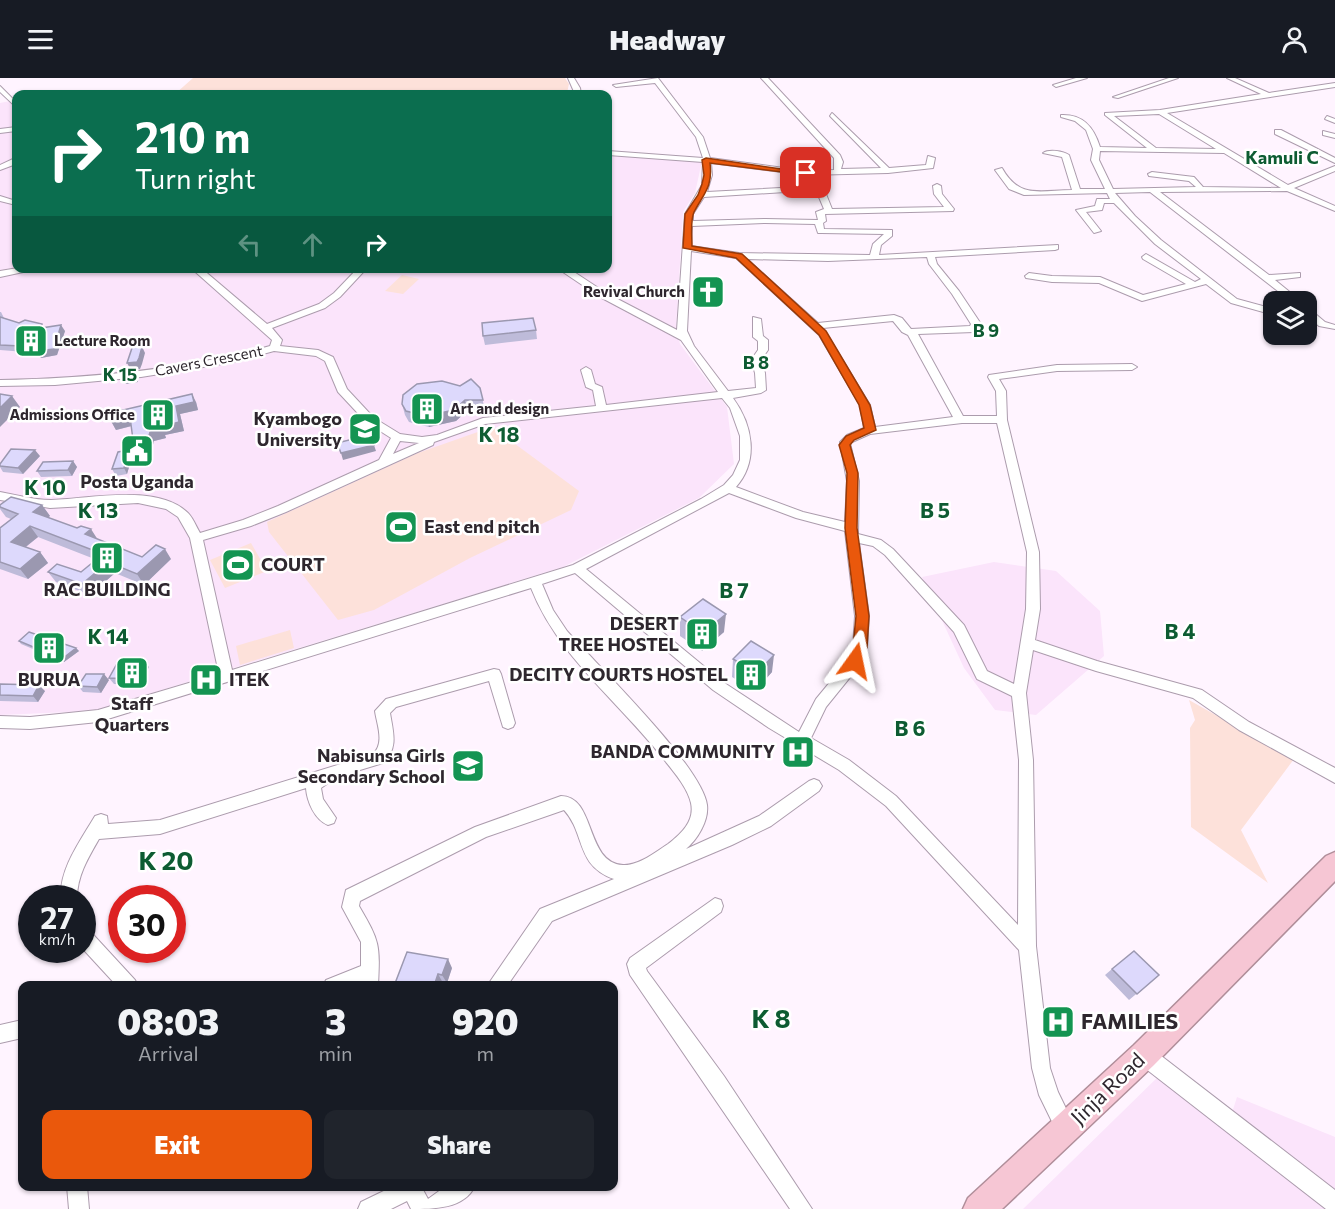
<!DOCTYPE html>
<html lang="en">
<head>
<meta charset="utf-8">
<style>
	:root { --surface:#171b24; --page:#20242c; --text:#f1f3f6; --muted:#9ea1a6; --accent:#ea580c }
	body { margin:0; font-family:Commissioner,sans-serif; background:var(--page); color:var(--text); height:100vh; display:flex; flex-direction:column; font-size:22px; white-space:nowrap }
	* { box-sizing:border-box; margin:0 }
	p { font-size:20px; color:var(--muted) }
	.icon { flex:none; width:33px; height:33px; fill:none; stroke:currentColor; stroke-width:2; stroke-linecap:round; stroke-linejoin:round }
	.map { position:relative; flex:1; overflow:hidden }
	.details { position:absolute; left:18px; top:903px; width:600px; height:210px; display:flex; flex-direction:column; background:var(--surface); border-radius:12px; box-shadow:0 2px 4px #0004 }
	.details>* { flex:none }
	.banner { position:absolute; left:12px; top:12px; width:600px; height:183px; border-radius:12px; box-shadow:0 2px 4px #0004; background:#0b6e4f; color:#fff; overflow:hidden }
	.fabs { position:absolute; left:1263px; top:213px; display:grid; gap:12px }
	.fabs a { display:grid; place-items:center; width:54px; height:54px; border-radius:12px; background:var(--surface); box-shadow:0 2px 4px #0004; font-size:30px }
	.speed { position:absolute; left:18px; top:807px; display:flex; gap:12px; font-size:30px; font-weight:700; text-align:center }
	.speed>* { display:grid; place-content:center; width:78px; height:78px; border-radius:50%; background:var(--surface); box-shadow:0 2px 4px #0004; line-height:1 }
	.speed small { font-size:15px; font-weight:400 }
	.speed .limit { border:9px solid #d22; background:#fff; color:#111 }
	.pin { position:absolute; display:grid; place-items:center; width:51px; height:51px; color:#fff; margin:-26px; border-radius:12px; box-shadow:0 3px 9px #0006 }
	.me { position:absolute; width:66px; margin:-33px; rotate:12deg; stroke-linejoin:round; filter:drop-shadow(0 0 4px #0008) }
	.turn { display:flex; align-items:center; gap:21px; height:126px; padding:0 24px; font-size:27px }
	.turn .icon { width:78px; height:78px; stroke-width:2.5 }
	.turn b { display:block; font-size:42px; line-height:51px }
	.lanes { display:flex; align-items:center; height:57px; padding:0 24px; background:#0003; justify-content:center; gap:30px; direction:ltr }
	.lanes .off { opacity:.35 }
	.eta { display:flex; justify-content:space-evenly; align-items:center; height:102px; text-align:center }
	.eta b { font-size:36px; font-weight:800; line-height:42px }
	.action { display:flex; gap:12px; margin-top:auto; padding:12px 24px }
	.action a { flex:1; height:69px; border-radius:12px; background:var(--accent); color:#fff; font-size:24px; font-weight:800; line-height:69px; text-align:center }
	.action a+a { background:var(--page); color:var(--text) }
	header { display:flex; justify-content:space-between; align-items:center; height:78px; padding:0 24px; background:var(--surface); font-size:27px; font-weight:800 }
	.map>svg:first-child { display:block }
	.built { fill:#fbe4fb }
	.green { fill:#fde1da }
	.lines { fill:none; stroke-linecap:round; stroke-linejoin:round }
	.minor-casing { stroke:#ac9cad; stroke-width:2 }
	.highway-casing { stroke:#b08e9a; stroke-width:3 }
	.minor { fill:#fff; fill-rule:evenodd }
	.highway { fill:#f6c6d4; fill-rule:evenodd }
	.wall { fill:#bebbd9 }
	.shaded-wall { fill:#9b98b0 }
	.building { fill:#ddd9fc; stroke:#9b98b0; stroke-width:1.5 }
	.route { fill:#ea580c; stroke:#983908; stroke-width:1.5 }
	.labels { text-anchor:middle; stroke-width:5; stroke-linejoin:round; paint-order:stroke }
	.far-poi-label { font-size:15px; font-weight:bold; fill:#2e272e; stroke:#fff; text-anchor:end }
	.far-street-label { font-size:15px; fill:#2e272e; stroke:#fff }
	.far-quarter-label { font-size:18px; font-weight:bold; fill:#0d5c32; stroke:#fff }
	.poi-label { font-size:18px; font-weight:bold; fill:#2e272e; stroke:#fff; text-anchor:end }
	.quarter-label { font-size:21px; font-weight:bold; fill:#0d5c32; stroke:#fff }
	.near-poi-label { font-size:21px; font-weight:bold; fill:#2e272e; stroke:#fff; text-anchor:start }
	.near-street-label { font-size:21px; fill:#2e272e; stroke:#fff }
	.near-quarter-label { font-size:26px; font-weight:bold; fill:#0d5c32; stroke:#fff }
</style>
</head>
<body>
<header><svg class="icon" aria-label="menu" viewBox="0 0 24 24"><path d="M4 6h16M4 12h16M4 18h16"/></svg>Headway<svg class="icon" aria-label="person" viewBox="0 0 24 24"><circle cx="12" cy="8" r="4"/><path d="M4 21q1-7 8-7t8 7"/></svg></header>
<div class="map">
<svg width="1335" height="1131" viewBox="0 0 1335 1131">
	<rect width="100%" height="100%" fill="#fff4ff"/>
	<path class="built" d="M10 23 16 31V79L7 84 16 88V190H608V78L702 83 695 115 683 134 676 251 680 266 727 329 734 386 699 420 563 489 93 633 0 637V25Z
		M994 484 1056 493 1100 533 1104 578 1036 637 995 632 964 590 922 499Z
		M1165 992 1230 1041 1237 1019 1335 1059V1131H1023Z"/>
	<path class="green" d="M193 0H565L569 6 567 15 175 16Z
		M402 197 419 201 403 216 385 213Z
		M492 349 579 413 571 432 470 480 374 532 338 542 269 454 267 444 418 375Z
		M251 465 267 493 225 510 210 482Z
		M290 552 294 570 240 587 236 568Z
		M1189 622 1294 681 1241 752 1268 805 1191 749 1190 650 1195 642Z"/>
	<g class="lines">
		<defs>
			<path id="minor" d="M568 0H574L580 10 581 16H575Z
				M658 0 703 59 710 80 806 93 834 92V80L761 0H768L840 77 843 84 841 91 881 90 830 38 832 35 889 90 926 87 928 78 935 80 933 90 888 95 806 97 711 85 712 97 707 114 817 108 824 111 832 131 944 129 934 116 933 108 937 106 941 108 942 116 954 131 953 133 825 136 826 143 823 145 824 151 892 152V158L881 167 879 177 1058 167V171L1055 172 935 179 937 186 959 213 981 246 977 253 974 254 918 256 963 338H997L996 313 988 299 989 297 1057 287 1132 286 1137 289 1132 292 1057 293 999 301 1006 313 1007 342 1039 474 1040 531 1035 562 1097 583 1202 612 1249 644 1335 690V705L1239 652 1193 620 1096 593 1033 572 1026 615 1033 682 1036 868 1050 990 1058 1014 1076 1051 1073 1058 1066 1061 1059 1058 1039 1017 1032 990 1019 872 886 728 839 692 769 650 713 612 575 495 542 506 553 532 567 553C597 587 702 688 707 727 709 743 697 762 686 771L759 738 809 703 814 701 819 703 822 708 819 713 771 748 732 767 552 843 507 908H487L540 831 614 801C575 787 586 756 564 732L486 759 360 823 359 828C380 864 380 866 378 908H323L326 902 361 888V864L342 829 346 812 475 749 561 718C596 718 585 785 623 787 638 788 656 774 668 766 681 756 695 743 691 725 687 708 672 692 662 679 618 623 557 577 531 510L98 644 30 651 0 650V638L30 639 98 632 219 596 190 460 178 439 166 431 138 425 50 430 0 422V414C17 417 34 422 51 422 90 421 157 405 188 435 193 440 196 448 200 455L243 442 278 428 379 382 391 360 366 344 338 314 325 283 316 278 274 273 234 284 141 299 55 307 0 308V302C91 300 182 292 270 268L272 262 191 190H201L267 246 319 226 334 215 358 190H367L340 219 325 230 272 250 282 262 280 268 318 272 333 279 347 311 374 340 400 356 422 359 437 357 483 340 596 328 593 312 586 309 581 292 586 289 591 292 595 306 602 309 606 327 718 314 681 262 600 219 557 190H568L606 215 677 252 685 136 702 107 703 84 608 77V73L703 80 696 59 655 5 616 9 613 7ZM816 112 824 131 816 134 818 142 765 141 693 143V136L704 119ZM765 145 815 146 818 155H821L884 156 873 166 870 177 739 175 691 168 692 148ZM691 173 736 180 819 257 860 327 864 350 847 357 840 364 847 403 845 444 803 434 736 409C759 383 753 347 733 320L761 315 766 312 765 295 761 282 768 272V262L763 258 761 241 753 239V259L758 263V272L751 282 755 295 756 310 728 313 694 268 687 253ZM927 179 929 186 952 216 971 246 970 248 911 251 902 240 894 237 818 245 747 181 828 183ZM893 243 902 254 908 257 953 339 875 349 870 327 823 250ZM722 320 730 330 740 358V382L733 397 724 407 701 421 573 487 232 592 203 462 251 448 286 434 433 367 434 364 485 346ZM962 345H997L1027 474 1026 531 1014 606 987 593 964 547 893 471 881 462 858 456 859 403 850 365 870 356ZM400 363 419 365 393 376ZM729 415 796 440 845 453 855 538 853 569 849 581 816 621 799 654 723 604 586 491ZM859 465 873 468 885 477 954 554 977 601 1012 618 1019 682 1018 847 896 718 849 682 811 660 826 629 860 587 867 569 869 538Z
				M1076 0H1087L1056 9 1053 7Z
				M1169 0H1178L1118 20 1113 19Z
				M1227 0H1235L1269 15 1335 5V9L1167 35 1288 107 1335 88V93L1294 110 1335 128V133L1287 113 1160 114 1269 197 1300 195V199L1275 202 1302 224H1292L1150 114 1115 115 1135 138 1161 162 1237 221 1274 231V237L1231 225 1206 206 1142 223 1099 205 1052 204 1026 200 1025 198 1029 195 1052 198 1100 199 1143 217 1186 206 1143 181 1142 179 1146 176 1195 204 1201 201 1155 166 1114 125H1104L1102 132 1086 134 1101 153 1094 155 1076 132 1095 128 1097 121H1110L1107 115 1024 117 1009 111 995 92 1002 90C1020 122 1041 112 1072 112L1062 79 1043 75C1049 71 1063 73 1069 77L1080 111H1105L1091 82 1093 71 1086 52 1075 43 1061 39V37C1083 36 1094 49 1100 69L1147 70 1105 37V35L1160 32 1261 16ZM1159 36 1216 71 1156 70 1114 38ZM1100 73 1224 75 1281 110 1203 109 1194 99 1152 94 1148 96 1149 98 1189 103 1196 109 1113 111 1099 82Z
				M0 8 16 24V29L0 14Z
				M1327 38 1335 41V45L1325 41Z
				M16 49V53L0 55V51Z
				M1275 52H1281L1335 80V85L1275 56Z
				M1323 53 1335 56V60L1323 57Z
				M13 81H16V86L0 92V87Z
				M0 118 16 123V127L0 123Z
				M18 190H42L0 199V193Z
				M1306 228 1325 244 1335 247V251L1319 248 1306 237Z
				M494 591 499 592 501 596 515 645 513 649 508 651 503 649 489 603 396 629 390 635C393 654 399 670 383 685L337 699 321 710 323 721 336 740 334 745 328 747C315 742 307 724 306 710L160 756 99 761C88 780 77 798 77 820H61C59 791 81 762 95 738L101 736 107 738 108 746 160 742 373 676C385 665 377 647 375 633L386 621Z
				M715 820 721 822 723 828 721 834 646 890 647 893 724 998 812 1131H790L630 897 627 886 630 880Z
				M82 849 88 851 135 902 138 908H117L82 870Z
				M22 942V960L0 965V947Z
				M1144 968 1151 970 1335 1112V1131H1326L1137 984 1135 977 1137 970Z
				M67 1108H87L89 1131H69Z
				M394 1108H421L428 1121 446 1108H475C464 1131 434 1131 411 1131L407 1123 391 1131H358L361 1124Z"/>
			<path id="highway" d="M1335 774V803L1154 987 1002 1131H963L968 1120 1134 967 1326 778Z"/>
		</defs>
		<use href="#minor" class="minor-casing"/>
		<use href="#highway" class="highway-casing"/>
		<use href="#minor" class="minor"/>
		<use href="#highway" class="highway"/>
	</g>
	<path class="wall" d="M0 234H1L4 240 19 245 42 246 44 250 65 253 57 277 41 280 34 261 25 274 0 272Z
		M536 252 537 261 485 267 483 258Z
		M460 308 480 310 485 333H467L456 343 429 349 409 344 405 337 402 326Z
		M196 324 198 332 180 336 184 353 165 357 166 360 154 363 148 385 140 386 135 377 132 348 116 352 111 343Z
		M40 378 23 396 3 394 0 389V386Z
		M132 379 127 396 116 398 112 391Z
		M73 383 77 389 72 398 41 399 37 393Z
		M0 427H42L50 438 48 439 98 462 142 479 171 481 144 507 115 495 90 517 56 504 48 494H81L97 482 38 459 26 469 40 474 48 485 28 501 0 491V450L11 441 6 439 0 431Z
		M680 539 724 554 702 573 680 558Z
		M19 563 76 570 79 573 64 584 21 566Z
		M733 581 772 594 755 613 732 599Z
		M149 589 142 602H137L134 607 114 606 109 600Z
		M109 602 101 615 83 614 78 608Z
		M0 606 45 613 38 624 0 623Z
		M452 890 447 905H443L394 908Z
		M1112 891 1159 897 1129 922 1105 897Z"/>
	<path class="shaded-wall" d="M61 247 65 253 57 277 41 280 37 273Z
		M32 253 35 259 25 274 21 268Z
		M139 262 145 275 142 286 140 291 131 292 127 285 139 269Z
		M135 295 138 302V304L126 306 123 300Z
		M192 316 196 324 198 332 180 336 184 353 165 357 166 360 154 363 148 385 144 376 150 354 161 349 176 328Z
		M12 318 20 329 0 349V330Z
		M465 322 467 333 456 343 429 349 426 338Z
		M130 339 135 347 116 352 111 343Z
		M374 367 376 373 343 382 341 375Z
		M35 372 40 378 23 396 18 390Z
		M129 372 132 379 127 396 124 390Z
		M73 383 77 389 72 398 68 392Z
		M42 427 50 438 41 445 33 434Z
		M30 448 38 459 19 474 11 464Z
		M91 451 98 462 85 456Z
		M165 471 171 481 144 507 137 496Z
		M40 474 48 485 28 501 20 491Z
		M108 484 115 495 90 517 82 506Z
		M726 536 724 554 702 573 703 555Z
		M76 570 79 573 64 584 62 581Z
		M774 577 772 594 755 613 757 595Z
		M145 583 149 589 142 602 137 596Z
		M104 596 109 602 101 615 97 609Z
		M132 596 137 602 134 607 130 601Z
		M39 607 45 613 38 624 33 618Z
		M448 881 452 890 447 905 442 897Z
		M438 896 443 905 442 908H434Z"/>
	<path class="building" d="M0 239 19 245 25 242 42 246 41 250 61 247 54 271 37 273 32 253 21 268 0 267Z
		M533 240 536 252 483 258 482 245Z
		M135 261 139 262V269H142L139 280 137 284 127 285Z
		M135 295V298L123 300 124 296Z
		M471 301 480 310 483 322H465L454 332 426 338 406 333 402 326 403 317 417 306 442 303 460 308Z
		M0 316 12 318 0 330Z
		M192 316 194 324 176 328 179 344 161 349V351L150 354 144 376 135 377 130 339 111 343 110 335Z
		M369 357 374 367 341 375 337 365Z
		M11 371 35 372 18 390 0 388V386Z
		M129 372 124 390 112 391 118 374Z
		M73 383 68 392 37 393 43 384Z
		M11 419 42 427 33 434 77 450 81 448 91 451 85 456 142 479 156 467 165 471 137 496 108 484 82 506 48 494 57 486 81 494 103 476 30 448 11 464 40 474 20 491 0 484V450L18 436 0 429V427Z
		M703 521 726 536 703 555 680 539Z
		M29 554 76 570 62 581 19 563Z
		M751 563 774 577 757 595 733 581Z
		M119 582 145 583 137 596H132L130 601 109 600Z
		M86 596H104L97 609 78 608Z
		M0 606 39 607 33 618 0 617Z
		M1134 873 1159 897 1137 916 1112 891Z
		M407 874 448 881 442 897 438 896 434 908H394Z"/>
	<path class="route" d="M706 80 809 95 806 97 710 85C713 109 704 115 694 134 690 143 692 158 692 168L742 176 826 253 870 327 876 352 854 362 850 367 858 395 857 450 869 538 867 569 860 586 855 588 848 583 853 569 856 538 845 450 847 395 839 367 846 358 864 350 859 327 819 257 736 180 683 170 685 136 698 117 702 106 704 97 702 82Z"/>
	<defs>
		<symbol id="church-square" viewBox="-11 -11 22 22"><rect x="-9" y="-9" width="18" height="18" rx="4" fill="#149452" stroke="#fff"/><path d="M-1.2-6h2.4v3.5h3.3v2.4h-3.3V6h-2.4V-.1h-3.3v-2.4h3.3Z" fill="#fff"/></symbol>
		<symbol id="building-square" viewBox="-11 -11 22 22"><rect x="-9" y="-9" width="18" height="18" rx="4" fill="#149452" stroke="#fff"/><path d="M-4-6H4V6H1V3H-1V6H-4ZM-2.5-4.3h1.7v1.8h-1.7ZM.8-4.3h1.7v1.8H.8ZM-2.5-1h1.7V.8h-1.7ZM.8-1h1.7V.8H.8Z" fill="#fff"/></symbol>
		<symbol id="university-square" viewBox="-11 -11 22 22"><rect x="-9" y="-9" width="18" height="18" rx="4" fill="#149452" stroke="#fff"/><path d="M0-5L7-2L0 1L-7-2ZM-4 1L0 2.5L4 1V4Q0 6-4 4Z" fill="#fff"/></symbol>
		<symbol id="civic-square" viewBox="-11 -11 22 22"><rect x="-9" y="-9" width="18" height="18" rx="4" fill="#149452" stroke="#fff"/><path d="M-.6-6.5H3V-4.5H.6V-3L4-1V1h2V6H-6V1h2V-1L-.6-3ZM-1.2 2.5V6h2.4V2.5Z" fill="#fff"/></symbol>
		<symbol id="stadium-square" viewBox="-11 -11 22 22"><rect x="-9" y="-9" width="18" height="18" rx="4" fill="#149452" stroke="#fff"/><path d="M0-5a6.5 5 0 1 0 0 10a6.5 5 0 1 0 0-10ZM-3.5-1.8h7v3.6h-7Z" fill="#fff"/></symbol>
		<symbol id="hospital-square" viewBox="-11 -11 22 22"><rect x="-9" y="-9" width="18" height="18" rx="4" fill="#149452" stroke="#fff"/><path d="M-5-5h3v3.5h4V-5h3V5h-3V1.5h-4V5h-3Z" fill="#fff"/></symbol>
		<symbol id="school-square" viewBox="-11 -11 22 22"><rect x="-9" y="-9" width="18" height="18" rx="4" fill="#149452" stroke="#fff"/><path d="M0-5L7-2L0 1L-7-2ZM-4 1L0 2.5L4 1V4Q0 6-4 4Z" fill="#fff"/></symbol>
	</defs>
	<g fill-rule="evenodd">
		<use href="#church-square" x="689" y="195" width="38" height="38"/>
		<use href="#building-square" x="12" y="244" width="38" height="38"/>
		<use href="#building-square" x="408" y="312" width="38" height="38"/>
		<use href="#building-square" x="139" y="318" width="38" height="38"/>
		<use href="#university-square" x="346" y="332" width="38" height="38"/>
		<use href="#civic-square" x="118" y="354" width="38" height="38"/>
		<use href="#stadium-square" x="382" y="430" width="38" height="38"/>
		<use href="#building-square" x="88" y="461" width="38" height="38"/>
		<use href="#stadium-square" x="219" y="468" width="38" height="38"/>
		<use href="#building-square" x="683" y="537" width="38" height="38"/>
		<use href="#building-square" x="30" y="551" width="38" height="38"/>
		<use href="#building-square" x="113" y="576" width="38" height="38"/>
		<use href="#building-square" x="732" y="578" width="38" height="38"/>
		<use href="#hospital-square" x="187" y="583" width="38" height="38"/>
		<use href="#hospital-square" x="779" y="655" width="38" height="38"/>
		<use href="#school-square" x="449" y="669" width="38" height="38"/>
		<use href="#hospital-square" x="1039" y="925" width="38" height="38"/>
	</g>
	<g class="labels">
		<g class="far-poi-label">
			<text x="685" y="219">Revival Church</text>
			<text x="54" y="268" text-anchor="start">Lecture Room</text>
			<text x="450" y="336" text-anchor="start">Art and design</text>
			<text x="135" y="342">Admissions Office</text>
		</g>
		<g class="far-street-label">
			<text transform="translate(209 283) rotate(-11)" y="5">Cavers Crescent</text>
		</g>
		<g class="far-quarter-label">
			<text x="1282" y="86">Kamuli C</text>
			<text x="986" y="259">B 9</text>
			<text x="756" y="291">B 8</text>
			<text x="120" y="303">K 15</text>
		</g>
		<g class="poi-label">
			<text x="342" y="347">Kyambogo<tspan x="342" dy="21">University</tspan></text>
			<text x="137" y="410" text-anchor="middle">Posta Uganda</text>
			<text x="424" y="455" text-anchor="start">East end pitch</text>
			<text x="261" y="493" text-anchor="start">COURT</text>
			<text x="107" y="518" text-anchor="middle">RAC BUILDING</text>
			<text x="679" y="552">DESERT<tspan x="679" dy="21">TREE HOSTEL</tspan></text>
			<text x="728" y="603">DECITY COURTS HOSTEL</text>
			<text x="49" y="608" text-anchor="middle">BURUA</text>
			<text x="229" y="608" text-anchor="start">ITEK</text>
			<text x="132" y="632" text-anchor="middle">Staff<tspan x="132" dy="21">Quarters</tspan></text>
			<text x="775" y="680">BANDA COMMUNITY</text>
			<text x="445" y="684">Nabisunsa Girls<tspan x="445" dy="21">Secondary School</tspan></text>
		</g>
		<g class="quarter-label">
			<text x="499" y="364">K 18</text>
			<text x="45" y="417">K 10</text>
			<text x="98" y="440">K 13</text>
			<text x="935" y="440">B 5</text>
			<text x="734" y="520">B 7</text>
			<text x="1180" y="561">B 4</text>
			<text x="108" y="566">K 14</text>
			<text x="910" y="658">B 6</text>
		</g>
		<g class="near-poi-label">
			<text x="1081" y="951">FAMILIES</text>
		</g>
		<g class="near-street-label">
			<text transform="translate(1108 1011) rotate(-44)" y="7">Jinja Road</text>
		</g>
		<g class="near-quarter-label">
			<text x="166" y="792">K 20</text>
			<text x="771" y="950">K 8</text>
		</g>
	</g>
</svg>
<div class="fabs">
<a><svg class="icon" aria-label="layers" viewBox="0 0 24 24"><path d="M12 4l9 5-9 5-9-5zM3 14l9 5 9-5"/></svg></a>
</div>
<div class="speed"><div>27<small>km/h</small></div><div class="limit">30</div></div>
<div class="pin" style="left:806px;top:95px;background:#d93025"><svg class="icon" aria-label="arrive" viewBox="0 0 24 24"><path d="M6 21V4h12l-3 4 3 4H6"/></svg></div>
<svg class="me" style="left:855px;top:583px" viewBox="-20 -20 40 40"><path d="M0-17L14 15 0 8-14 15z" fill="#ea580c" stroke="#fff" stroke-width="4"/></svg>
<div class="banner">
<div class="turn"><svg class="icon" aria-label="right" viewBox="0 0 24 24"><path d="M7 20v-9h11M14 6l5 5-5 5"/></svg><div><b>210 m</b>Turn right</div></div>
<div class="lanes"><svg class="icon off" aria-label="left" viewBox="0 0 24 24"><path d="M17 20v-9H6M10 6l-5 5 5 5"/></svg><svg class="icon off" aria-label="ahead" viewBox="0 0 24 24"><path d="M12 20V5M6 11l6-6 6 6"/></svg><svg class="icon" aria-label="right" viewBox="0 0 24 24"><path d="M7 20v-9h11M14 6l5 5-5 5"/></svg></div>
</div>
<section class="details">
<div class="eta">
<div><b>08:03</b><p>Arrival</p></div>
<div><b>3</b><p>min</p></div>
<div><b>920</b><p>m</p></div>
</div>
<div class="action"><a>Exit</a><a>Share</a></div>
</section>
</div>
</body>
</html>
